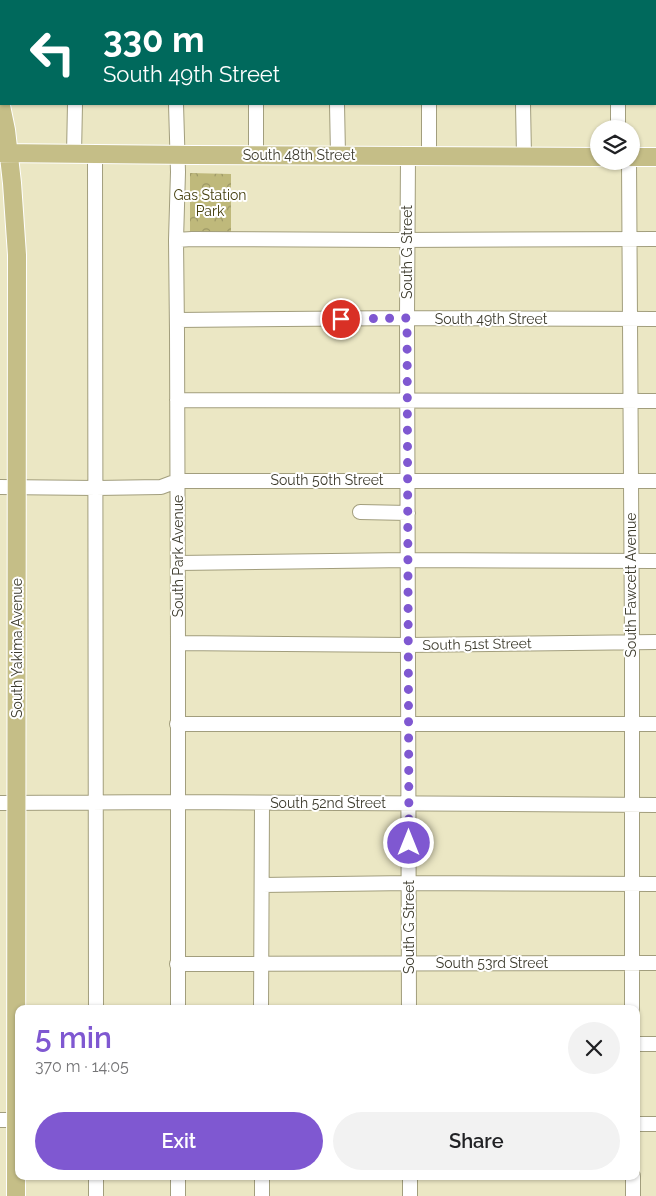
<!DOCTYPE html>
<html lang="en">
<head>
<meta charset="utf-8">
<style>
	:root { --surface:#fff; --page:#f2f2f2; --text:#202124; --muted:#757577; --accent:#7f58d1 }
	body { margin:0; font-family:Raleway,sans-serif; background:var(--page); color:var(--text); height:100vh; display:flex; flex-direction:column; font-size:19px; white-space:nowrap }
	* { box-sizing:border-box; margin:0 }
	p { font-size:16px; color:var(--muted) }
	.icon { flex:none; width:28px; height:28px; fill:none; stroke:currentColor; stroke-width:2; stroke-linecap:round; stroke-linejoin:round }
	.map { position:relative; flex:1; overflow:hidden }
	.sheet { position:absolute; left:15px; top:1005px; width:625px; height:175px; display:flex; flex-direction:column; background:var(--surface); border-radius:10px; box-shadow:0 1px 4px #0004 }
	.sheet>* { flex:none }
	.hud { position:absolute; left:0px; top:0px; width:656px; height:105px; box-shadow:0 1px 4px #0004; background:#00695c; color:#fff; overflow:hidden }
	.tools { position:absolute; left:590px; top:120px; display:grid; gap:10px }
	.tools a { display:grid; place-items:center; width:50px; height:50px; border-radius:50%; background:var(--surface); box-shadow:0 1px 4px #0004; font-size:25px }
	.pin { position:absolute; display:grid; place-items:center; width:42px; height:42px; color:#fff; margin:-21px; border:2px solid #fff; border-radius:50%; box-shadow:0 1px 5px #0007 }
	.me { position:absolute; width:55px; margin:-28px; rotate:0deg; stroke-linejoin:round; filter:drop-shadow(0 0 4px #0008) }
	.turn { display:flex; align-items:center; gap:18px; height:105px; padding:0 20px; font-size:22px }
	.turn .icon { width:65px; height:65px; stroke-width:2.5 }
	.turn b { display:block; font-size:35px; line-height:42px }
	.round { display:grid; place-items:center; flex:none; width:52px; height:52px; border-radius:26px; background:var(--page) }
	.overview { display:flex; align-items:center; justify-content:space-between; height:85px; padding:0 20px }
	h1 { font-size:30px; font-weight:600; line-height:38px; color:var(--accent) }
	.cta { display:flex; gap:10px; margin-top:auto; padding:10px 20px }
	.cta a { flex:1; height:58px; border-radius:30px; background:var(--accent); color:#fff; font-size:20px; font-weight:600; line-height:58px; text-align:center }
	.cta a+a { background:var(--page); color:var(--text) }
	.map>svg:first-child { display:block }
	.forest { fill:url(#forest-crowns) }
	.lines { fill:none; stroke-linecap:round; stroke-linejoin:round }
	.minor-casing { stroke:#a29e7d; stroke-width:16 }
	.major-casing { stroke:#fff; stroke-width:20 }
	.minor { stroke:#fff; stroke-width:14 }
	.major { stroke:#c5be87; stroke-width:18 }
	.route { stroke:#7f58d1; stroke-width:9; stroke-dasharray:0 16.2 }
	.labels { text-anchor:middle; stroke-width:4; stroke-linejoin:round; paint-order:stroke }
	.street-label { font-size:14px; fill:#3c3a2c; stroke:#fff }
	.park-label { font-size:14px; fill:#453f0d; stroke:#fff }
</style>
</head>
<body>
<div class="map">
<svg width="656" height="1196" viewBox="0 0 656 1196">
	<defs>
		<pattern id="forest-crowns" width="20" height="18" patternUnits="userSpaceOnUse" patternTransform="scale(1.25)"><rect width="20" height="18" fill="#bfb97b"/><path d="M2 6a3 3 0 1 1 6 0M12 15a3 3 0 1 1 6 0" fill="none" stroke="#9c9765"/></pattern>
	</defs>
	<rect width="100%" height="100%" fill="#ebe7c4"/>
	<path class="forest" d="M190 173 231 174V233H190Z"/>
	<g class="lines">
		<defs>
			<path id="minor" d="M336 0V1
				M523 0V1
				M618 0V1
				M77 1V0
				M177 1V0
				M257 1V0
				M429 1V0
				M176 104 178 172 176 240 177 332 178 643V1009
				M337 104 338 155
				M523 104 524 156
				M618 104V129
				M74 154 75 104
				M95 154 96 1009
				M256 155V104
				M408 156 407 318 409 1009
				M429 156V104
				M629 161 632 642V1009
				M176 240 192 239 396 240 656 239
				M177 320 407 318 656 319
				M177 400 656 401
				M0 487 96 488 161 487 177 481H656
				M360 512 408 513
				M178 563 408 560 656 561
				M178 643 409 645 656 642
				M177 724H656
				M0 803 178 802 656 805
				M262 885 409 883 656 884
				M177 964 656 963
				M261 1009 262 803
				M636 1044H656
				M0 1120H19
				M636 1124H656
				M96 1176V1196
				M178 1176V1196
				M410 1176V1196
				M633 1176V1196
				M262 1196V1176"/>
			<path id="major" d="M0 101 6 130 12 183 17 255 16 1196
				M0 153 192 155 599 157
				M631 157H656"/>
		</defs>
		<use href="#minor" class="minor-casing"/>
		<use href="#major" class="major-casing"/>
		<use href="#minor" class="minor"/>
		<use href="#major" class="major"/>
	</g>
	<g class="lines">
		<path class="route" d="M341 319 407 318 409 843"/>
	</g>
	<g class="labels">
		<g class="street-label">
			<text x="299" y="160">South 48th Street</text>
			<text transform="translate(407 252) rotate(-90)" y="5">South G Street</text>
			<text x="491" y="324">South 49th Street</text>
			<text x="327" y="485">South 50th Street</text>
			<text transform="translate(178 556) rotate(-90)" y="5">South Park Avenue</text>
			<text transform="translate(631 585) rotate(-90)" y="5">South Fawcett Avenue</text>
			<text transform="translate(477 644) rotate(-1)" y="5">South 51st Street</text>
			<text transform="translate(17 648) rotate(-90)" y="5">South Yakima Avenue</text>
			<text x="328" y="808">South 52nd Street</text>
			<text transform="translate(409 927) rotate(-90)" y="5">South G Street</text>
			<text x="492" y="968">South 53rd Street</text>
		</g>
		<g class="park-label">
			<text x="210" y="200">Gas Station<tspan x="210" dy="16">Park</tspan></text>
		</g>
	</g>
</svg>
<div class="tools">
<a><svg class="icon" aria-label="layers" viewBox="0 0 24 24"><path d="M12 4l9 5-9 5-9-5zM3 14l9 5 9-5"/></svg></a>
</div>
<div class="pin" style="left:341px;top:319px;background:#d93025"><svg class="icon" aria-label="arrive" viewBox="0 0 24 24"><path d="M6 21V4h12l-3 4 3 4H6"/></svg></div>
<svg class="me" style="left:409px;top:843px" viewBox="-20 -20 40 40"><circle r="17" fill="#7f58d1" stroke="#fff" stroke-width="3"/><path d="M0-11L8 9 0 5-8 9z" fill="#fff"/></svg>
<div class="hud">
<div class="turn"><svg class="icon" aria-label="left" viewBox="0 0 24 24"><path d="M17 20v-9H6M10 6l-5 5 5 5"/></svg><div><b>330 m</b>South 49th Street</div></div>
</div>
<section class="sheet">
<div class="overview"><div><h1>5 min</h1><p>370 m · 14:05</p></div><a class="round"><svg class="icon" aria-label="close" viewBox="0 0 24 24"><path d="M6 6l12 12M18 6L6 18"/></svg></a></div>
<div class="cta"><a>Exit</a><a>Share</a></div>
</section>
</div>
</body>
</html>
